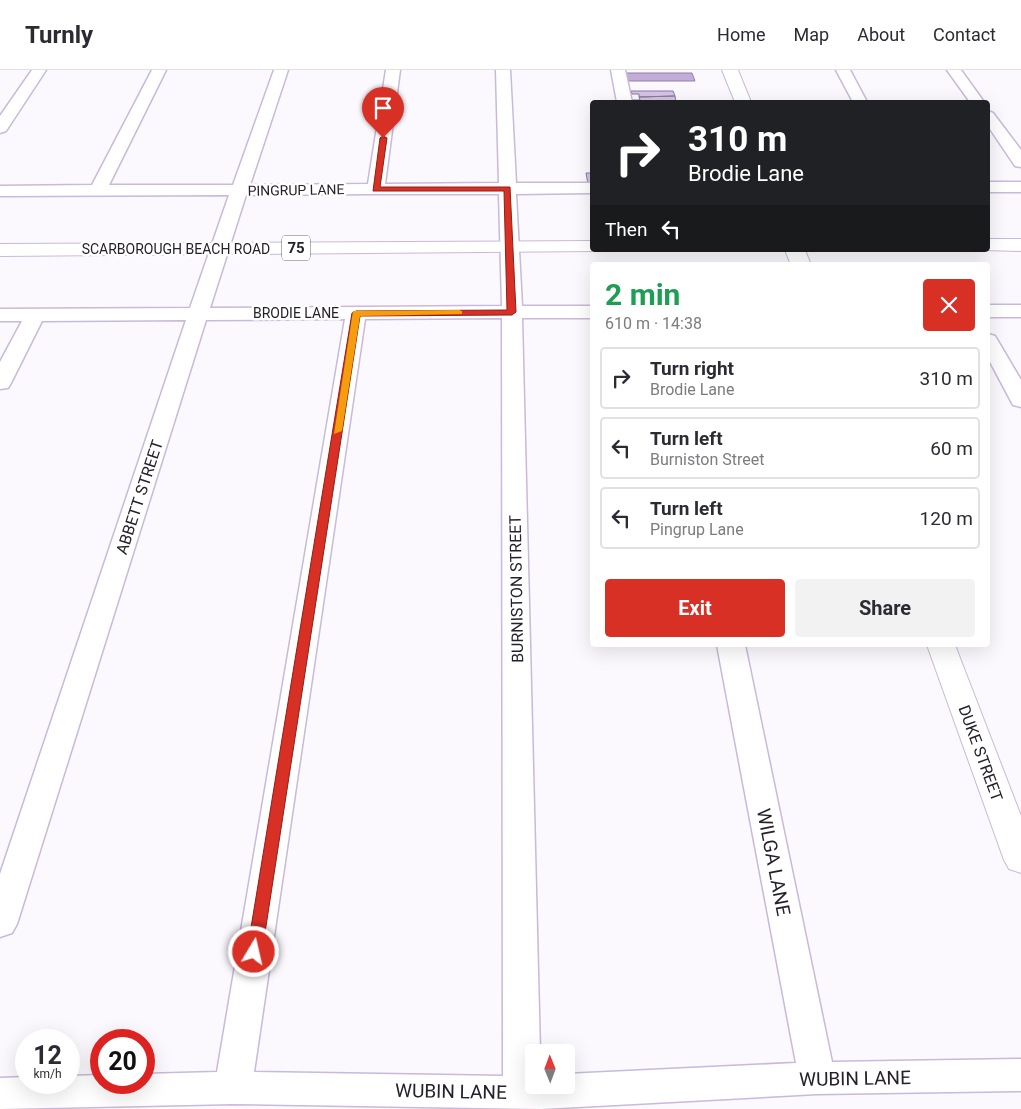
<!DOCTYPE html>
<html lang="en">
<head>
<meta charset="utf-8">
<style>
	:root { --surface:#fff; --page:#f2f2f3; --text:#2b2b33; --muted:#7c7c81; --line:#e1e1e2; --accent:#d93025 }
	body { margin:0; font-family:Roboto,sans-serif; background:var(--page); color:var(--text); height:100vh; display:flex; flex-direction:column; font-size:19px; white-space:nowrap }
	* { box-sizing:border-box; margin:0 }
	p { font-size:16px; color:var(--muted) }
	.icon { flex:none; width:28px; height:28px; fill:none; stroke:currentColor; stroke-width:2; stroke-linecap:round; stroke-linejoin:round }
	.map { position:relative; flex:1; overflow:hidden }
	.side { position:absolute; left:590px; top:192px; width:400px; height:385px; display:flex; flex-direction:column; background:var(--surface); border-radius:5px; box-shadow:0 5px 20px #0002 }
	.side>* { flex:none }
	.guide { position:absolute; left:590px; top:30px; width:400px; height:152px; border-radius:5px; box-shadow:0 5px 20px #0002; background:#202124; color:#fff; overflow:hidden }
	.needle { width:32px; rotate:359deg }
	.buttons { position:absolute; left:525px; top:974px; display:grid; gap:10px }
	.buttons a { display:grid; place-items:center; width:50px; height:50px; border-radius:5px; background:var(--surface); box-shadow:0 5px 20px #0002; font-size:25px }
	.speed { position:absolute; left:15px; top:959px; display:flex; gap:10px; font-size:25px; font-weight:700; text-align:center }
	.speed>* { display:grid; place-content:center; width:65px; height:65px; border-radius:50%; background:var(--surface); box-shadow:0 5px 20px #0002; line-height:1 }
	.speed small { font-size:12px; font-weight:400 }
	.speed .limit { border:8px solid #d22; background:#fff; color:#111 }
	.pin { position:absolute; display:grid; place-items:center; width:42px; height:42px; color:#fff; margin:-51px -21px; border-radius:50% 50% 50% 0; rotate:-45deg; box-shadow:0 0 5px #0007 }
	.pin .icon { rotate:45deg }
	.me { position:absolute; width:55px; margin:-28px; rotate:9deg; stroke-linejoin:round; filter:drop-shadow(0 0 4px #0008) }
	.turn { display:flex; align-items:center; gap:18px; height:105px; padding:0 15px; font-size:22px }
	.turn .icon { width:65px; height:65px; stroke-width:2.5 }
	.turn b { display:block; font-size:35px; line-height:42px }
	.then { display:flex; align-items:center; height:48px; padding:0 15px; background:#0003; gap:10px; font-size:19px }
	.round { display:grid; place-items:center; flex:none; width:52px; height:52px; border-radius:5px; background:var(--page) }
	.headline { display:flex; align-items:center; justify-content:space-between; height:85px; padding:0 15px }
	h1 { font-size:30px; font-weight:700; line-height:38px; color:#1e9e55 }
	.action { display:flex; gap:10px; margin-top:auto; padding:10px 15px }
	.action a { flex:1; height:58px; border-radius:5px; background:var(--accent); color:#fff; font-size:20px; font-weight:700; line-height:58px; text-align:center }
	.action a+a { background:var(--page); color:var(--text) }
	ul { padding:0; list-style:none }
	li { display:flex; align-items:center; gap:15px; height:62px; margin:0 10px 8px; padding:0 5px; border:2px solid var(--line); border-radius:5px }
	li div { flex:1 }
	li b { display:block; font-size:19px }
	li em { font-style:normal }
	header { display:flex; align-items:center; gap:30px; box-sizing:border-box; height:70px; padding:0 25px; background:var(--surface); border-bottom:1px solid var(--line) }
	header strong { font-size:24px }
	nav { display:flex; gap:28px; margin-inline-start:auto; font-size:18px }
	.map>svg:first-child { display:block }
	.water { fill:#c2acd8; stroke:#9382a4 }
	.building { fill:#d4c4e5; stroke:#897a99 }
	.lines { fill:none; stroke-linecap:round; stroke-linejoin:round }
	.minor-casing { stroke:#c9b9da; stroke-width:3 }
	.major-casing { stroke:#c9b9da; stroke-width:2 }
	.minor { fill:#fff; fill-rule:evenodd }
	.major { fill:#fff; fill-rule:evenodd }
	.route { fill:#d93025; stroke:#8d1f18 }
	.slow { fill:#f59e0b }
	.labels { text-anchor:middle; stroke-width:5; stroke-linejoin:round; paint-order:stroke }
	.far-street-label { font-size:14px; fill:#26202c; stroke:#fff }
	.shield { fill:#fff; stroke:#67636b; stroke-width:1 }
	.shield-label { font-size:15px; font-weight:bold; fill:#26202c }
	.street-label { font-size:16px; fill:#26202c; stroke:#fff }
	.near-street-label { font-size:19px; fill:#26202c; stroke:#fff }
</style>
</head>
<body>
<header>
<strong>Turnly</strong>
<nav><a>Home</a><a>Map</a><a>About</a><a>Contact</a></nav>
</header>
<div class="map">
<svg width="1021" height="1039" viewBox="0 0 1021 1039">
	<rect width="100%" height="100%" fill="#fbf8fe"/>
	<path class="water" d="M625 3H692L695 11H626Z"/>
	<path class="building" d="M631 21H673L675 26 639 27V24H632Z
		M675 26 676 32H633L632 30H640L639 27Z
		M586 103H592V114H588Z"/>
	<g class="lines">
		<defs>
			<path id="minor" d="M32 0H46L6 61 0 63V46Z
				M152 0H166L109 115H233L274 0H288L250 115 368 114 386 0H400L385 114 499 113 496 0H510L516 113H592V123L516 124 522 236H592V248H522L540 982H534V1015H566V1004L796 993 717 575H745L832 992 1021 989V1021L817 1024 541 1039 233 1034 0 1039V1008L26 1007V1012H69V1006L101 1005V1012H144V1004L217 1002 345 249 206 250 17 854 12 863 0 867V804L186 250 42 251 11 313 8 318 0 319V292L22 251H0V239L190 238 229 125 0 126V116L92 115ZM372 124H499L502 236 210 238 246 125ZM502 248 503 1006 254 1002 365 249Z
				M611 0H625L632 32H617Z
				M836 0H850L867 32H853Z
				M947 0H961L984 32H970Z
				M988 41 993 43 1021 80V97L1015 96 988 56Z
				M988 112H1021V122H988Z
				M988 235H1021V247H988Z
				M988 264 995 266 1021 310V337L1013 335 988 288Z"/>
			<path id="major" d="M722 0H738L751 32H735Z
				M988 169H1021V181L985 180H988Z
				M592 171V180L599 181 0 186V174Z
				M785 180H805L811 195H791Z
				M927 575H955L1021 746V803L1009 799 1004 790Z"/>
		</defs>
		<use href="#minor" class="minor-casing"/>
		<use href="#major" class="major-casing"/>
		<use href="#minor" class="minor"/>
		<use href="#major" class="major"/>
	</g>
	<path class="route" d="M383 66 387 68 380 117H510L516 242 512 245 360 246 262 882 260 887H249L247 882 352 243 356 241 507 240 504 121H373L380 68Z"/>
	<path class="slow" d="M459 240 462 241V244L360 246 342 361 334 364 353 241Z"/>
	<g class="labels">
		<g class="far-street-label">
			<text transform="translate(296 120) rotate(-1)" y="5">PINGRUP LANE</text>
			<text x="176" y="184">SCARBOROUGH BEACH ROAD</text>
			<text x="296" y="248">BRODIE LANE</text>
		</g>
		<rect class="shield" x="282" y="165.5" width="28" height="25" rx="4"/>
		<g class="shield-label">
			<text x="296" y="183">75</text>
		</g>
		<g class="street-label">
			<text transform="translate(139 427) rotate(-72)" y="6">ABBETT STREET</text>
			<text transform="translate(516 519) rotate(-91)" y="6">BURNISTON STREET</text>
			<text transform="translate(981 683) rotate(70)" y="6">DUKE STREET</text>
		</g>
		<g class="near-street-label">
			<text transform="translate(774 792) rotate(79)" y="7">WILGA LANE</text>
			<text transform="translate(855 1008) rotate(-1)" y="7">WUBIN LANE</text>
			<text transform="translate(451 1021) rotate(1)" y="7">WUBIN LANE</text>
		</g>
	</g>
</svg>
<div class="buttons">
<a><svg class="needle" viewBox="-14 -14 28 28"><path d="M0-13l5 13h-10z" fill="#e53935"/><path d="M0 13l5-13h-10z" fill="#7c7c81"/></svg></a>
</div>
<div class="speed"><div>12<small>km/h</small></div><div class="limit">20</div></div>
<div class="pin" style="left:383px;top:68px;background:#d93025"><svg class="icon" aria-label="arrive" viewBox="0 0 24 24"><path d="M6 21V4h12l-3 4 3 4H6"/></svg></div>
<svg class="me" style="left:254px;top:882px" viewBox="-20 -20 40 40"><circle r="17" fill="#d93025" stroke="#fff" stroke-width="3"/><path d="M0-11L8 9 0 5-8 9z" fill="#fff"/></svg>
<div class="guide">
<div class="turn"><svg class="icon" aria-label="right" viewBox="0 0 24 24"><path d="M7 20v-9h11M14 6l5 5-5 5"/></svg><div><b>310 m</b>Brodie Lane</div></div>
<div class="then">Then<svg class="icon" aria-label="left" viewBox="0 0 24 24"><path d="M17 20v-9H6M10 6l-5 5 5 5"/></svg></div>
</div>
<section class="side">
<div class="headline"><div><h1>2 min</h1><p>610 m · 14:38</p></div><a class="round" style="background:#d93025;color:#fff"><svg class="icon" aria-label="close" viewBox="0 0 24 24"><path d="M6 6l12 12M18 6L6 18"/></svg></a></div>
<ul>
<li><svg class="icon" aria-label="right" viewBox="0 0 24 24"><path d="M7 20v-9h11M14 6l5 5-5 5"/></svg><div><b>Turn right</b><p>Brodie Lane</p></div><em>310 m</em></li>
<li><svg class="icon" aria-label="left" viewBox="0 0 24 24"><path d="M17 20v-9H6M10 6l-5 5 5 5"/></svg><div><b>Turn left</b><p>Burniston Street</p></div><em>60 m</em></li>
<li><svg class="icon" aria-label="left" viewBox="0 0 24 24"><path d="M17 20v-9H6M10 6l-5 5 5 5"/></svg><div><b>Turn left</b><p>Pingrup Lane</p></div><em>120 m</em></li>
</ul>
<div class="action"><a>Exit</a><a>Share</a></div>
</section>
</div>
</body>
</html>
